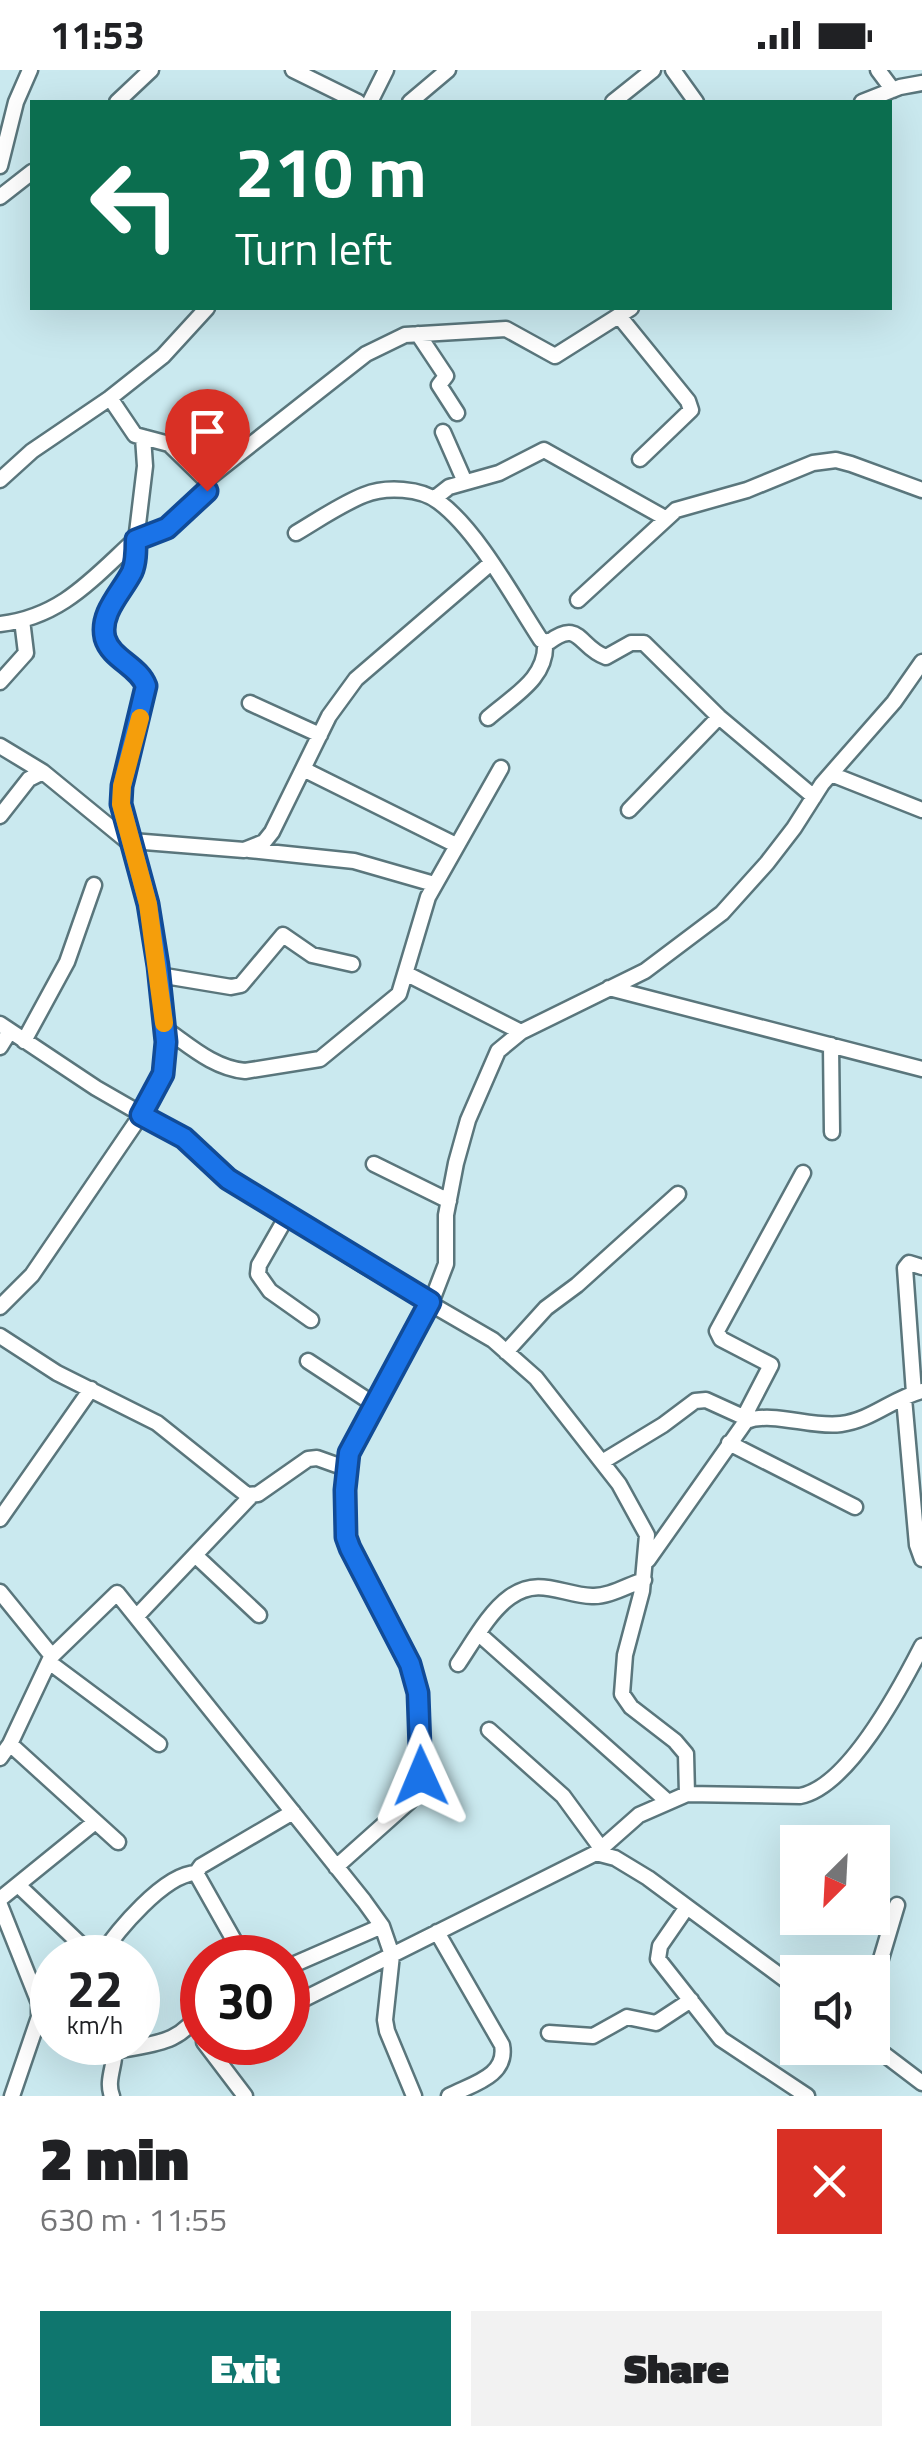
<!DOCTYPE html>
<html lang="en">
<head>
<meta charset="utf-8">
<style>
	:root { --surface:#fff; --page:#f2f2f2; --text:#202124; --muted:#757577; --accent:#0f766e }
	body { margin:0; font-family:"Titillium Web",sans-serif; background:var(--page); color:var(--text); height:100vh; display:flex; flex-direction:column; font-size:38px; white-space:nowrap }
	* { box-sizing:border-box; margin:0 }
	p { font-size:32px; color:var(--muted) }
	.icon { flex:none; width:55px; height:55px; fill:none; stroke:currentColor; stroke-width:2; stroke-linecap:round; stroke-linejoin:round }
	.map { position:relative; height:2026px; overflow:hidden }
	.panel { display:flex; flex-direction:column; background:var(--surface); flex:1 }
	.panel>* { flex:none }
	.hud { position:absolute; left:30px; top:30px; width:862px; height:210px; border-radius:0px; box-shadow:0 10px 40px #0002; background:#0b6e4f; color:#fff; overflow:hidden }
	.needle { width:65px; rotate:204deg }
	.fabs { position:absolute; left:780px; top:1755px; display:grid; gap:20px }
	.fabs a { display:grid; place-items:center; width:110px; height:110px; border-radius:0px; background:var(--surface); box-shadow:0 10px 40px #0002; font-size:50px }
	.speed { position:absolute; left:30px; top:1865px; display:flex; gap:20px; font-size:50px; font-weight:700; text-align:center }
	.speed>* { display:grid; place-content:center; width:130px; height:130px; border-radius:50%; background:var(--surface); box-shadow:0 10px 40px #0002; line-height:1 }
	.speed small { font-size:25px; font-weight:400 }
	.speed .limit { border:15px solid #d22; background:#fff; color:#111 }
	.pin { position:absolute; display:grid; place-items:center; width:85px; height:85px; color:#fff; margin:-102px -42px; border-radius:50% 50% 50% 0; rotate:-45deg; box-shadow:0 0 10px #0007 }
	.pin .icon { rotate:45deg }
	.me { position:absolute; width:110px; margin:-55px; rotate:359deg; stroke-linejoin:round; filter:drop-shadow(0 0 8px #0008) }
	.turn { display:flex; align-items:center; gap:35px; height:210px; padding:0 40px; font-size:45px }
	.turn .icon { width:130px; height:130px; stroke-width:2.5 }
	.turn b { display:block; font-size:70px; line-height:85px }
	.round { display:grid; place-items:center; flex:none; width:105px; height:105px; border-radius:0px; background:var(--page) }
	.headline { display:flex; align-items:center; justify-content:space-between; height:170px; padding:0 40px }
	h1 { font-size:60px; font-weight:800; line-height:75px }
	.button { display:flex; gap:20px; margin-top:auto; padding:20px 40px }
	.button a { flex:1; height:115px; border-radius:0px; background:var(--accent); color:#fff; font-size:40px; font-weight:800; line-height:115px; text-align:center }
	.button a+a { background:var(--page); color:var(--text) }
	.status { display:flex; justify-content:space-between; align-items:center; height:70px; padding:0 50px; background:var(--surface); direction:ltr }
	.status svg { height:28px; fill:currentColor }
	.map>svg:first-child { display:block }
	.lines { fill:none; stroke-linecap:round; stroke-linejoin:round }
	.street-casing { stroke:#5a767c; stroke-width:19 }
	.street { stroke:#fff; stroke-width:14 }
	.route-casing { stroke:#114b97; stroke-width:25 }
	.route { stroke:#1a73e8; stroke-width:18 }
	.slow { stroke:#f59e0b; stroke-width:18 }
</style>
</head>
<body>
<div class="status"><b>11:53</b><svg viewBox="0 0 49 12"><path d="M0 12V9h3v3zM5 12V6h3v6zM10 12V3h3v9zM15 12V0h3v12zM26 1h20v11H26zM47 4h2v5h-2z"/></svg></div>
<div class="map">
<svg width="922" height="2026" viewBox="0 0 922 2026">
	<rect width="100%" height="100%" fill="#cae9ef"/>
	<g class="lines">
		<defs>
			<path id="street" d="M293 0 358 32
				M673 0 696 32
				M878 0 893 20
				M117 32 151 0
				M370 32 386 0
				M410 32 448 0
				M613 32 653 0
				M862 32 900 17 922 13
				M0 96 16 32 30 0
				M0 127 32 102
				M619 246 688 331 691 340 640 389
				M418 264 446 306 439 315 457 343
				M110 328 163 286 207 238
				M443 362 465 412
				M0 410 32 381 110 328 135 365 169 374 206 410 366 284 405 265 506 259 555 286 631 238
				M435 428 449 417 499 403 544 380 665 448
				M296 463C318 450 341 434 364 425 386 416 421 418 439 432 478 461 514 529 541 570L549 572C580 548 579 578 606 587L631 573H644L719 647 814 727
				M136 471 145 396 143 367
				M578 530 676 440 747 420 813 393 836 390 851 394 922 420
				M0 554C62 547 93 508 137 468
				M0 612 26 583 22 550
				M250 633 320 665
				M488 648C513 626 548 608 545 572
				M0 676 43 702
				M303 699 456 775
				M831 704 922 740
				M629 740 719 647
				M0 746 29 709 43 702 132 775
				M132 771 244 780 264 772 272 762 329 646 356 609 491 493
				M249 780 354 791 434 814
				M407 904 521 962
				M159 905 231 917 241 915 283 865 312 885 352 894
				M609 918 922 999
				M0 954 96 1018 183 1068 229 1109 362 1194 493 1270 536 1308 619 1414 647 1465 642 1521 625 1585 622 1624 631 1637 675 1671 686 1684 687 1724
				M164 958C189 975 213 998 245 1001L320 989 399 924 428 827 501 698
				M24 971 67 892 94 815
				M831 975 832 1062
				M0 977 10 961
				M374 1094 449 1131
				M287 1146 259 1195 258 1204 270 1221 311 1250
				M0 1237 32 1205 141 1045 163 1004 165 972 158 895 148 834 121 735V716L147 616C139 596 111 589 105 568 99 543 122 522 132 502 136 493 135 481 136 471L167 458 207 421 206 410
				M0 1266 57 1303 157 1353 247 1425 258 1424 308 1389 317 1388 345 1398
				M506 1282 546 1238 577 1215 678 1124
				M308 1291 375 1335
				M914 1323 905 1198 909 1193 922 1197
				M904 1328 917 1475 922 1489
				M744 1347 771 1295 721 1269 717 1261 803 1103
				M729 1373 855 1437
				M602 1392 663 1355 695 1331 706 1330 750 1350
				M0 1449 91 1319
				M195 1485 259 1545
				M648 1490 746 1351C774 1341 810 1358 841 1354 872 1350 893 1328 922 1321
				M0 1522 52 1586 117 1523 364 1831 382 1856 392 1885 596 1783 615 1788 648 1808 798 1919
				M137 1546 251 1426
				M479 1564 667 1731
				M49 1592 159 1674
				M458 1594C473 1572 489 1542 510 1527 539 1506 562 1525 592 1526 609 1527 628 1515 644 1510
				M489 1660 563 1726 601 1778
				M10 1674 118 1772
				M0 1688 10 1674 51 1587
				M596 1783 639 1745 687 1724 800 1726C848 1717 900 1619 922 1576
				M336 1797 410 1731 421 1706 423 1687 418 1623 410 1594 346 1467 345 1398 349 1383 431 1233 446 1194V1145L456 1093 468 1050 498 981 521 962 645 901 722 843 767 793 794 758 822 714 894 632 922 592
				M18 1815 95 1888
				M0 1829 95 1752
				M0 1835 39 1933V1947L12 2026
				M687 1837 660 1876 658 1889 721 1969 807 2026
				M437 1862 502 1975C508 2006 472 2014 449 2026
				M392 1885 385 1950 387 1961 414 2026
				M99 1888C117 1861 164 1804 196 1803
				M244 1888 196 1803 201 1796 293 1742
				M288 1897 382 1856
				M872 1919 897 1835
				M294 1934 392 1885
				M549 1963 593 1966 627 1947 656 1953 691 1930
				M204 1972 245 2026
				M872 1975 922 2013
				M116 1981C154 1973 180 1975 202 1939
				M112 2026C105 2009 118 1991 114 1973"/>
		</defs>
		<use href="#street" class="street-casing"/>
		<use href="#street" class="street"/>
	</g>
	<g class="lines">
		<defs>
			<path id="route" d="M207 421 167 458 136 470C136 481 136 493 132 502 122 522 99 543 105 568 111 589 139 596 146 616L122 716 121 734 148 834 158 896 166 972 163 1004 141 1045 184 1068 228 1109 430 1232 349 1383 345 1420 346 1467 350 1478 410 1594 418 1623 421 1706"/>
		</defs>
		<use href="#route" class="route-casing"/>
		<use href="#route" class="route"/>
		<path class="slow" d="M140 648 122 716 121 734 148 834 164 953"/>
	</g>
</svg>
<div class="fabs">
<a><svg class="needle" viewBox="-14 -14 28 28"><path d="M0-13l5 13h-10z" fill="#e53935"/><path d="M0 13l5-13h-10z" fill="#757577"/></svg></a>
<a><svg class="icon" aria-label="sound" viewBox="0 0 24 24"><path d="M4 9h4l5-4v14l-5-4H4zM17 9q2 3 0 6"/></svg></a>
</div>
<div class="speed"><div>22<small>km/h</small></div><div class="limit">30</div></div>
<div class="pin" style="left:207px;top:421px;background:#d93025"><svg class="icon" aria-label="arrive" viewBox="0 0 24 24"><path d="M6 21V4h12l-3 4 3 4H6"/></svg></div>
<svg class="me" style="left:421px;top:1706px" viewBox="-20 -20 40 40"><path d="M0-17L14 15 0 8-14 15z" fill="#1a73e8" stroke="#fff" stroke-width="4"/></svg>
<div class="hud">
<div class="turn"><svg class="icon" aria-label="left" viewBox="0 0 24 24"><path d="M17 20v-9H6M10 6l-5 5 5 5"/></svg><div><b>210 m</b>Turn left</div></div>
</div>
</div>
<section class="panel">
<div class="headline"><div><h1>2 min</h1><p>630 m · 11:55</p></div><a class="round" style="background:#d93025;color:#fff"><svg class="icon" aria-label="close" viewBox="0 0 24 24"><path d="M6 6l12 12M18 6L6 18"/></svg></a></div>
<div class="button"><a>Exit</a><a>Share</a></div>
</section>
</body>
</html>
